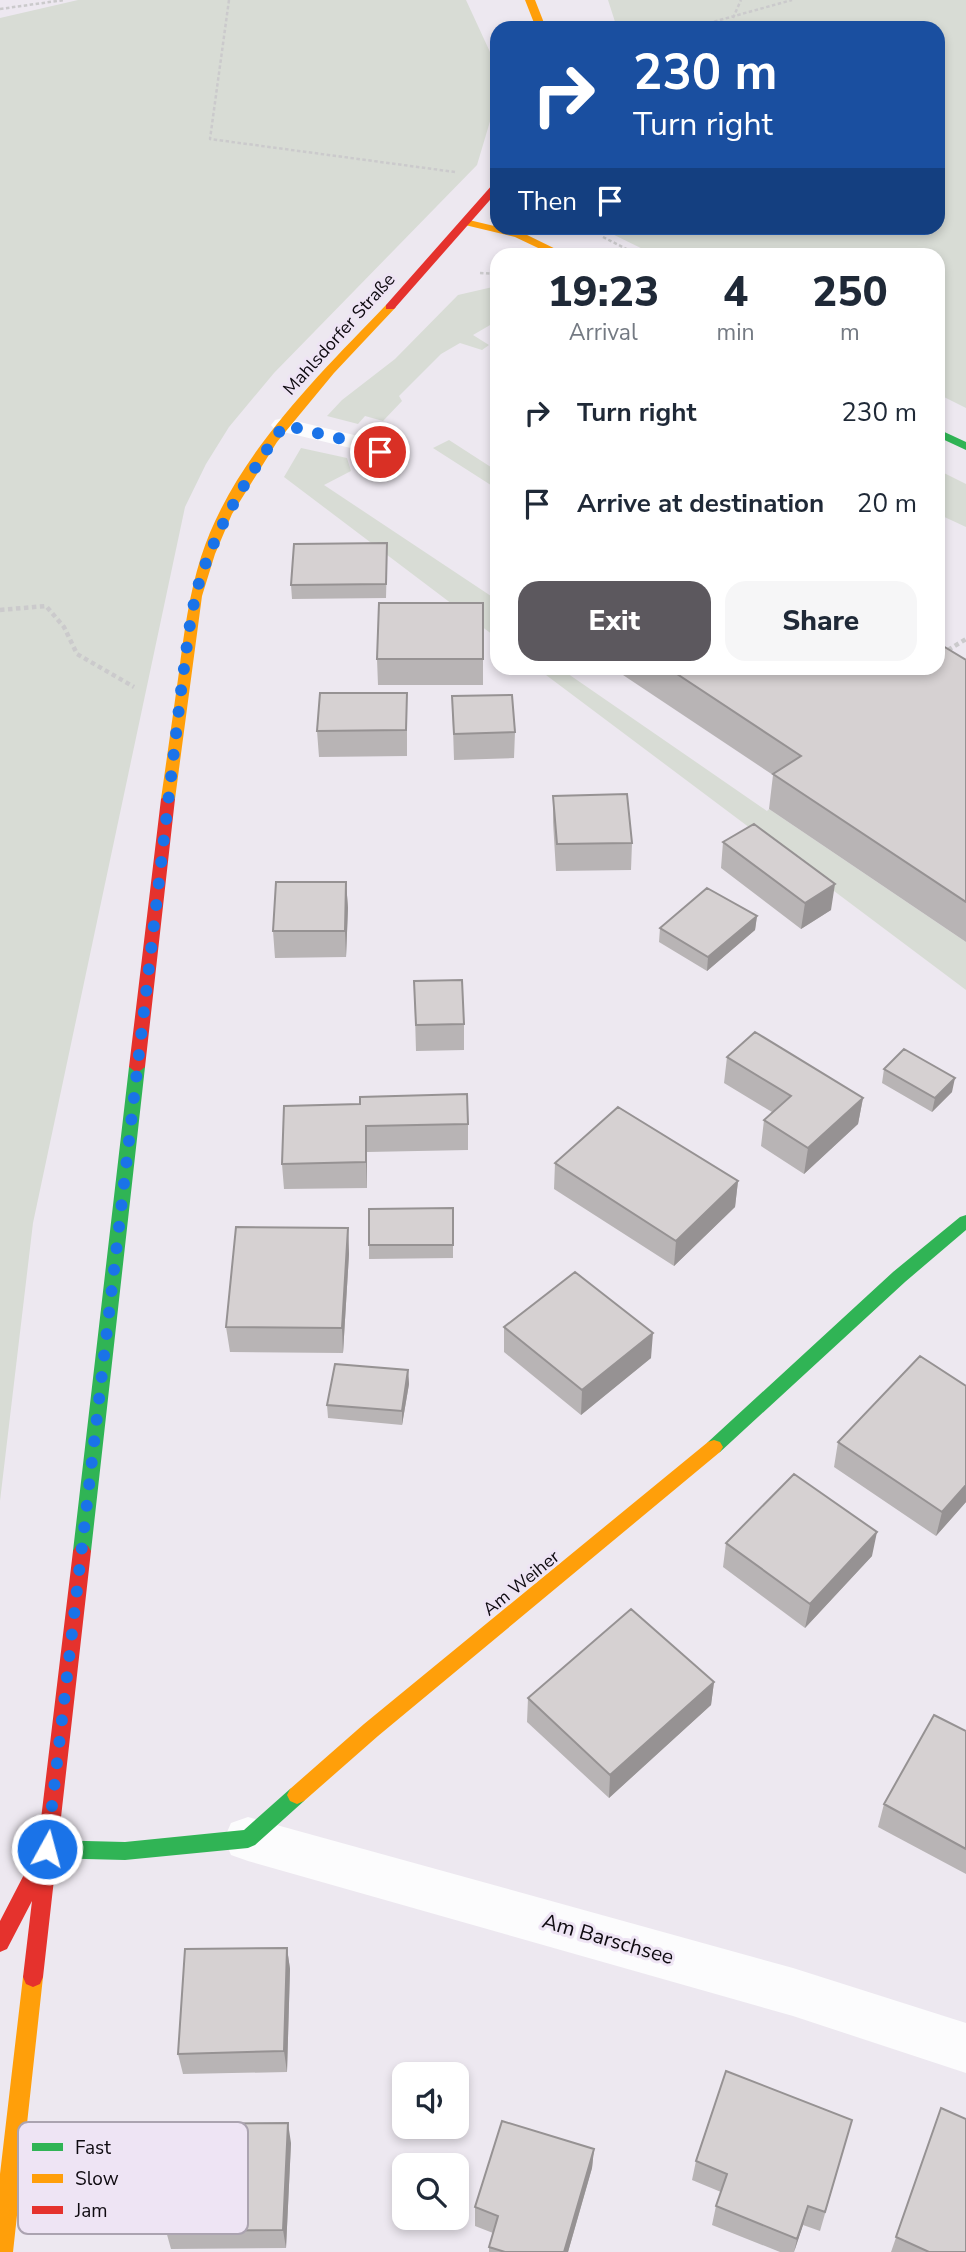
<!DOCTYPE html>
<html lang="en">
<head>
<meta charset="utf-8">
<style>
	:root { --surface:#fff; --page:#f6f6f7; --text:#1f2937; --muted:#747a83; --accent:#5c585e }
	body { margin:0; font-family:"Nunito Sans",sans-serif; background:var(--page); color:var(--text); height:100vh; display:flex; flex-direction:column; font-size:26px; white-space:nowrap }
	* { box-sizing:border-box; margin:0 }
	p { font-size:23px; color:var(--muted) }
	.icon { flex:none; width:38px; height:38px; fill:none; stroke:currentColor; stroke-width:2; stroke-linecap:round; stroke-linejoin:round }
	.map { position:relative; flex:1; overflow:hidden }
	.panel { position:absolute; left:490px; top:248px; width:455px; height:427px; display:flex; flex-direction:column; background:var(--surface); border-radius:21px; box-shadow:0 4px 10px #0003 }
	.panel>* { flex:none }
	.banner { position:absolute; left:490px; top:21px; width:455px; height:214px; border-radius:21px; box-shadow:0 4px 10px #0003; background:#1a4fa0; color:#fff; overflow:hidden }
	.buttons { position:absolute; left:392px; top:2062px; display:grid; gap:14px }
	.buttons a { display:grid; place-items:center; width:77px; height:77px; border-radius:14px; background:var(--surface); box-shadow:0 4px 10px #0003; font-size:35px }
	.pin { position:absolute; display:grid; place-items:center; width:60px; height:60px; color:#fff; margin:-30px; border:4px solid #fff; border-radius:50%; box-shadow:0 2px 7px #0007 }
	.me { position:absolute; width:77px; margin:-38px; rotate:7deg; stroke-linejoin:round; filter:drop-shadow(0 0 5px #0008) }
	.turn { display:flex; align-items:center; gap:24px; height:147px; padding:0 28px; font-size:32px }
	.turn .icon { width:91px; height:91px; stroke-width:2.5 }
	.turn b { display:block; font-size:49px; line-height:60px }
	.then { display:flex; align-items:center; height:66px; padding:0 28px; background:#0003; gap:14px; font-size:26px }
	.eta { display:flex; justify-content:space-evenly; align-items:center; height:119px; text-align:center }
	.eta b { font-size:42px; font-weight:800; line-height:49px }
	.primary-button { display:flex; gap:14px; margin-top:auto; padding:14px 28px }
	.primary-button a { flex:1; height:80px; border-radius:21px; background:var(--accent); color:#fff; font-size:28px; font-weight:800; line-height:80px; text-align:center }
	.primary-button a+a { background:var(--page); color:var(--text) }
	ul { padding:0; list-style:none }
	li { display:flex; align-items:center; gap:21px; height:91px; padding:0 28px }
	li div { flex:1 }
	li b { display:block; font-size:26px }
	li em { font-style:normal }
	.map>svg:first-child { display:block }
	.green { fill:#d8dcd5 }
	.lines { fill:none; stroke-linecap:round; stroke-linejoin:round }
	.path-far1 { stroke:#cbcacc; stroke-width:2.5; stroke-dasharray:3.5 2.5; stroke-linecap:butt }
	.path { stroke:#cbcacc; stroke-width:4.5; stroke-dasharray:4.5 3.5; stroke-linecap:butt }
	.lane { fill:#fcfcfd; fill-rule:evenodd }
	.street { fill:#fcfcfd; fill-rule:evenodd }
	.fast { fill:#30b455; fill-rule:evenodd }
	.slow { fill:#ff9f0a; fill-rule:evenodd }
	.jam { fill:#e5322d; fill-rule:evenodd }
	.wall { fill:#b8b4b5 }
	.shaded-wall { fill:#969293 }
	.building { fill:#d6d1d2; stroke:#969293; stroke-width:2 }
	.route { stroke:#1a73e8; stroke-width:12; stroke-dasharray:0 21.6 }
	.labels { text-anchor:middle; stroke-width:6; stroke-linejoin:round; paint-order:stroke }
	.street-label { font-size:18px; fill:#0e0a10; stroke:#eee4f4 }
	.near-street-label { font-size:21px; fill:#0e0a10; stroke:#eee4f4 }
	.key { fill:#eee4f4; stroke:#aba3b0; stroke-width:2 }
	.key-label { font-size:19px; fill:#0e0a10 }
</style>
</head>
<body>
<div class="map">
<svg width="966" height="2252" viewBox="0 0 966 2252">
	<rect width="100%" height="100%" fill="#ede8f0"/>
	<path class="green" d="M78 0H466L490 52 494 108 477 165 274 373 229 427 206 464 185 507 33 1223 0 1501V18Z
		M608 0H966V408L938 394V256L655 255 600 228H938V28H617Z
		M497 286V321L473 335 489 345 482 350 460 343 441 354 399 396 402 401 383 421 365 416 358 424 327 416 342 400 395 359 458 295Z
		M449 440 497 471V489L433 448Z
		M301 448 347 458 351 471 324 485 497 600V638L284 477Z
		M938 470 966 484V527L938 514Z
		M538 669H561L767 811 769 809 966 942V990Z"/>
	<g class="lines">
		<path class="path-far1" d="M229 0 210 139 455 172
			M0 9 64 0
			M733 18 741 0
			M691 28 792 0
			M603 237 640 256
			M480 273 497 274"/>
		<path class="path" d="M0 610 46 606 64 627 77 654 134 687
			M948 650 966 639"/>
		<path class="lane" d="M283 418 375 440 404 458 400 463H384L359 450 275 430 271 425 275 420Z"/>
		<path class="street" d="M248 1817 793 1968 966 2023V2073L793 2016 248 1861 231 1855 224 1839 231 1823Z"/>
		<path class="fast" d="M938 429 966 442V450L938 437Z
			M137 1061 145 1067 91 1551 88 1556 82 1559 76 1556 73 1551 129 1067Z
			M966 1215V1230L905 1282 720 1452 714 1454 708 1452 705 1447 708 1442 893 1272 960 1217Z
			M297 1786 304 1789 307 1795 304 1801 255 1845 248 1848 125 1860 47 1858 40 1856 37 1849 40 1842 47 1840 125 1842 244 1830 290 1789Z"/>
		<path class="slow" d="M525 0H535L546 28H536Z
			M469 220 523 233 570 256H555L515 237 465 225 464 223Z
			M386 305 396 307 334 373 277 442 232 514 215 554 202 596 175 799 168 804 163 802 161 799C167 757 173 714 179 672 184 633 189 595 201 557 233 458 316 378 386 305Z
			M714 1440 720 1442 723 1447 720 1452 378 1736 304 1801 297 1804 290 1801 287 1795 290 1789 364 1724 708 1442Z
			M33 1967 40 1970 43 1977 13 2252H0V2174L23 1977 26 1970Z"/>
		<path class="jam" d="M497 183V192L394 309H386V305L493 184Z
			M168 794 175 799 145 1067 137 1073 129 1067 161 799Z
			M82 1543 88 1546 91 1551 43 1977 40 1984 33 1987 26 1984 23 1977 32 1901 7 1949 0 1952V1921L30 1863 36 1861 73 1551 76 1546Z"/>
	</g>
	<path class="wall" d="M387 557 386 598 292 599 291 585Z
		M483 603V685H378L377 659Z
		M966 660V942L769 809 773 775 623 675V668H938Z
		M407 693V756L319 757 317 731Z
		M452 696 515 732 514 758 454 760Z
		M553 796 632 843 631 870 556 871 553 822Z
		M723 842 831 910 801 929 721 868Z
		M346 882 348 908 346 957 275 958 273 931Z
		M757 916 755 930 707 971 659 942 660 928Z
		M414 981 464 1024V1050L416 1051Z
		M727 1057 863 1098 858 1124 804 1174 761 1146 764 1120 772 1112 724 1083Z
		M884 1069 952 1092 932 1112 882 1083Z
		M284 1106 468 1124V1150L367 1152V1188L284 1189 282 1164Z
		M555 1163 738 1181 735 1207 674 1266 554 1189Z
		M453 1208V1258L369 1259V1245Z
		M348 1228 349 1254 343 1353 230 1352 226 1327Z
		M504 1327 651 1358 581 1415 504 1352Z
		M408 1370 409 1384 402 1425 328 1418 327 1405Z
		M966 1386V1502L936 1536 834 1467 838 1442Z
		M726 1543 872 1556 805 1628 723 1567Z
		M714 1682 711 1705 609 1798 527 1722 528 1698Z
		M966 1731V1874L878 1827 884 1804Z
		M287 1948 290 1969 287 2072 183 2074 178 2054Z
		M941 2108 966 2252H891Z
		M852 2120 820 2231 803 2225 794 2252H780L712 2225 716 2206 721 2192 692 2180 696 2161Z
		M291 2143 286 2248 171 2249 166 2231Z
		M594 2149 592 2168 568 2252H489V2247L493 2233 475 2226V2207Z"/>
	<path class="shaded-wall" d="M346 882 348 908 346 957 345 931Z
		M835 884 831 910 801 929 805 903Z
		M757 916 755 930 707 971 708 957Z
		M955 1078 952 1092 932 1112 935 1098Z
		M863 1098 858 1124 804 1174 808 1148Z
		M366 1126 367 1152V1188L366 1162Z
		M738 1181 735 1207 674 1266 676 1241Z
		M348 1228 349 1254 343 1353 342 1328Z
		M653 1333 651 1358 581 1415 582 1390Z
		M408 1370 409 1384 402 1425V1411Z
		M966 1485V1502L936 1536 942 1512Z
		M877 1532 872 1556 805 1628 810 1604Z
		M714 1682 711 1705 609 1798 610 1775Z
		M287 1948 290 1969 287 2072 284 2051Z
		M288 2123 291 2143 286 2248 283 2230Z
		M594 2149 592 2168 568 2252H564Z
		M808 2206 803 2225 794 2252 797 2239Z"/>
	<path class="building" d="M387 543 386 584 291 585 294 544Z
		M379 603H483V659H377Z
		M938 643 966 660V902L773 774 801 756 668 668H938Z
		M320 693H407L406 730 317 731Z
		M512 695 515 732 454 734 452 696Z
		M627 794 632 843 557 844 553 796Z
		M754 824 835 884 805 903 723 842Z
		M276 882H346L345 931H273Z
		M707 888 757 916 708 957 660 928Z
		M462 980 464 1024 416 1025 414 981Z
		M755 1032 863 1098 808 1148 764 1120 791 1096 727 1057Z
		M904 1049 955 1078 935 1098 884 1069Z
		M467 1094 468 1124 366 1126V1162L282 1164 284 1106 360 1104V1097Z
		M618 1107 738 1181 676 1241 555 1163Z
		M453 1208V1245H369V1209Z
		M236 1227 348 1228 342 1328 226 1327Z
		M575 1272 653 1333 582 1390 504 1327Z
		M920 1356 966 1386V1485L942 1512 838 1442Z
		M335 1364 408 1370 402 1411 327 1405Z
		M794 1474 877 1532 810 1604 726 1543Z
		M631 1609 714 1682 610 1775 528 1698Z
		M934 1715 966 1731V1849L884 1804Z
		M287 1948 284 2051 178 2054 185 1949Z
		M726 2071 852 2120 825 2212 808 2206 797 2239 716 2206 727 2174 696 2161Z
		M941 2108 966 2119V2252H929L896 2237Z
		M502 2121 594 2149 564 2252H505L489 2247 498 2216 475 2207Z
		M288 2123 283 2230 166 2231 172 2124Z"/>
	<g class="lines">
		<path class="route" d="M47 1849 181 691C187 649 190 604 205 565 224 514 253 469 284 425L367 445 380 452"/>
	</g>
	<g class="labels">
		<g class="street-label">
			<text transform="translate(339 334) rotate(-48)" y="6">Mahlsdorfer Straße</text>
			<text transform="translate(521 1583) rotate(-39)" y="6">Am Weiher</text>
		</g>
		<g class="near-street-label">
			<text transform="translate(608 1939) rotate(16)" y="7">Am Barschsee</text>
		</g>
	</g>
	<rect x="18" y="2122" width="230" height="112" rx="10" class="key"/>
	<rect x="32" y="2143" width="31" height="8" fill="#30b455"/>
	<rect x="32" y="2174" width="31" height="9" fill="#ff9f0a"/>
	<rect x="32" y="2206" width="31" height="8" fill="#e5322d"/>
	<g class="key-label">
		<text x="75" y="2154">Fast</text>
		<text x="75" y="2185">Slow</text>
		<text x="75" y="2217">Jam</text>
	</g>
</svg>
<div class="buttons">
<a><svg class="icon" aria-label="sound" viewBox="0 0 24 24"><path d="M4 9h4l5-4v14l-5-4H4zM17 9q2 3 0 6"/></svg></a>
<a><svg class="icon" aria-label="search" viewBox="0 0 24 24"><circle cx="10" cy="10" r="6"/><path d="M15 15l6 6"/></svg></a>
</div>
<div class="pin" style="left:380px;top:452px;background:#d93025"><svg class="icon" aria-label="arrive" viewBox="0 0 24 24"><path d="M6 21V4h12l-3 4 3 4H6"/></svg></div>
<svg class="me" style="left:47px;top:1849px" viewBox="-20 -20 40 40"><circle r="17" fill="#1a73e8" stroke="#fff" stroke-width="3"/><path d="M0-11L8 9 0 5-8 9z" fill="#fff"/></svg>
<div class="banner">
<div class="turn"><svg class="icon" aria-label="right" viewBox="0 0 24 24"><path d="M7 20v-9h11M14 6l5 5-5 5"/></svg><div><b>230 m</b>Turn right</div></div>
<div class="then">Then<svg class="icon" aria-label="arrive" viewBox="0 0 24 24"><path d="M6 21V4h12l-3 4 3 4H6"/></svg></div>
</div>
<section class="panel">
<div class="eta">
<div><b>19:23</b><p>Arrival</p></div>
<div><b>4</b><p>min</p></div>
<div><b>250</b><p>m</p></div>
</div>
<ul>
<li><svg class="icon" aria-label="right" viewBox="0 0 24 24"><path d="M7 20v-9h11M14 6l5 5-5 5"/></svg><div><b>Turn right</b></div><em>230 m</em></li>
<li><svg class="icon" aria-label="arrive" viewBox="0 0 24 24"><path d="M6 21V4h12l-3 4 3 4H6"/></svg><div><b>Arrive at destination</b></div><em>20 m</em></li>
</ul>
<div class="primary-button"><a>Exit</a><a>Share</a></div>
</section>
</div>
</body>
</html>
